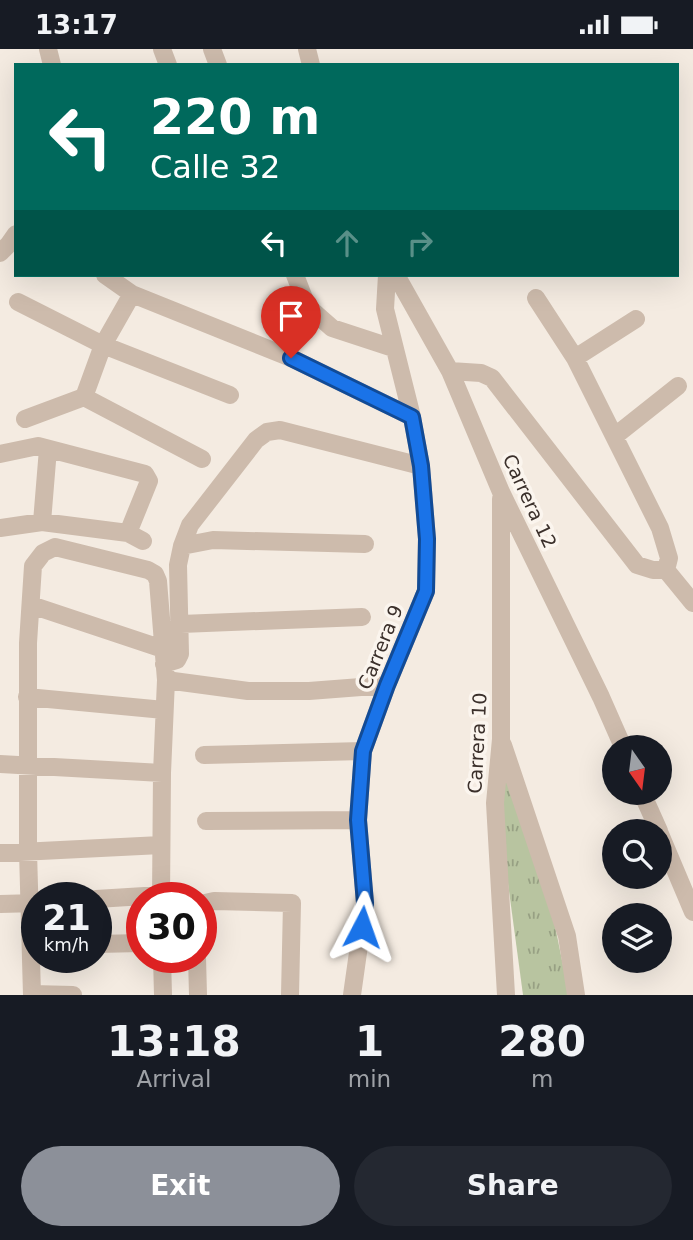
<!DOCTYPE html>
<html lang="en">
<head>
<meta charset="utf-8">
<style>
	:root { --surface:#171b24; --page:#242831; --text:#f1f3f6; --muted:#9ea1a6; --accent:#8c9099 }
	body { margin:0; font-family:"DejaVu Sans",sans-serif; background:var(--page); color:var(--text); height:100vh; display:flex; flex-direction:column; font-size:26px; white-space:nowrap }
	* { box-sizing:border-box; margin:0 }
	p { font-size:23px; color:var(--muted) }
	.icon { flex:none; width:38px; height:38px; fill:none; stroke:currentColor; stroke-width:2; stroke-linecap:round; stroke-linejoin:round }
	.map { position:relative; height:946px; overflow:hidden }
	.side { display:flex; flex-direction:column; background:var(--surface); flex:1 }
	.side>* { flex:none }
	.guide { position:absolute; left:14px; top:14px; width:665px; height:214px; border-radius:0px; box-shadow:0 7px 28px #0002; background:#00695c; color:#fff; overflow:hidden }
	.needle { width:46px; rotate:166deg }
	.controls { position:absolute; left:602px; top:686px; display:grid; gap:14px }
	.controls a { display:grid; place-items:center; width:70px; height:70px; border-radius:50%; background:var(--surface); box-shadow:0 7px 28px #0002; font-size:35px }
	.speed { position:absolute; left:21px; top:833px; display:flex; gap:14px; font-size:35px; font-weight:700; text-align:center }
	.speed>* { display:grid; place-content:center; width:91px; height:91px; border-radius:50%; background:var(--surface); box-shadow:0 7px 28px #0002; line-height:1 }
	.speed small { font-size:18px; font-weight:400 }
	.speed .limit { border:10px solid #d22; background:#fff; color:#111 }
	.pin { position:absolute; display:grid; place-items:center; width:60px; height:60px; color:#fff; margin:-72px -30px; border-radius:50% 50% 50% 0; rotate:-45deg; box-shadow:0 0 7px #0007 }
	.pin .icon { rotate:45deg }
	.me { position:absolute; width:77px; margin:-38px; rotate:4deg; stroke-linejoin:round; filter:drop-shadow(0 0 5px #0008) }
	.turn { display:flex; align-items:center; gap:24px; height:147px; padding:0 21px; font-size:32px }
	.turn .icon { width:91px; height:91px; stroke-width:2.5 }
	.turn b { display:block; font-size:49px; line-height:60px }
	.lanes { display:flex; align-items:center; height:66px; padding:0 21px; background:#0003; justify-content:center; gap:35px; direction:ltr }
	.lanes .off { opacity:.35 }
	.eta { display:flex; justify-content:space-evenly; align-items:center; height:119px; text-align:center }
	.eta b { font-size:42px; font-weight:800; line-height:49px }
	.primary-button { display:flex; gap:14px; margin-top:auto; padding:14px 21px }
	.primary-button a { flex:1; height:80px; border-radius:42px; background:var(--accent); color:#fff; font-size:28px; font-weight:800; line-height:80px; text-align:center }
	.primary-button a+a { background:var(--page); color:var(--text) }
	.status { display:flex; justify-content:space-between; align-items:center; height:49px; padding:0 35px; background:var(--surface); direction:ltr }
	.status svg { height:19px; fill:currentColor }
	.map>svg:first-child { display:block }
	.park { fill:url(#park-tufts) }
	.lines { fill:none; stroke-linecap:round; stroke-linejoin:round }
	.minor { stroke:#cdbbac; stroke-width:18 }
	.route-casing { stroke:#114b97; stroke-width:18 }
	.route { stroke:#1a73e8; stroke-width:12 }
	.labels { text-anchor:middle; stroke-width:7; stroke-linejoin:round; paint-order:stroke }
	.street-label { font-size:19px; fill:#3b302b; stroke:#fbf5ee }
</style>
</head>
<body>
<div class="status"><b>13:17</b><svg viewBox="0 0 49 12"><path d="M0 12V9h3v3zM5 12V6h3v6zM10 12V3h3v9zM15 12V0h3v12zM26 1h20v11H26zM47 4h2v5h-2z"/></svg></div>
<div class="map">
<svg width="693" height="946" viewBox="0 0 693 946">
	<defs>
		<pattern id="park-tufts" width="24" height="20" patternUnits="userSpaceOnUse" patternTransform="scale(1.75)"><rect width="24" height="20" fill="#b8c4a0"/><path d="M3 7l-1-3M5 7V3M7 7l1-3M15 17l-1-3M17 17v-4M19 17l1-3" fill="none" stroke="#97a083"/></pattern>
	</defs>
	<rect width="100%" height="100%" fill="#f4ebe1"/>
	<path class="park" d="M506 716 550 852 569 946H523L500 775Z"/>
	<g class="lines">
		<path class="minor" d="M48 0 52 16
			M162 0 168 16
			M212 0 218 16
			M307 0 311 16
			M0 204 9 195 16 185
			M105 226 132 245 291 309 412 368
			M295 226 307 257 332 279 393 299
			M396 226 450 322 501 443 601 648 623 698
			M18 253 103 296 230 346
			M575 309 636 270
			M450 322 481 324 492 329 637 516 653 521H666L669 509 660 479 575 309 536 249
			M84 348 103 296 132 245
			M25 370 84 348 202 410
			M615 387 678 337
			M0 405 38 397 145 425 149 432 128 484
			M501 450V690L495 754 506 946
			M42 473 48 400
			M0 479 42 473 128 484 143 492
			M182 497 190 476 256 391 267 383 280 381 421 417
			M666 521 693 554
			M31 556 163 600
			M181 575 362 568
			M164 615 177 611 180 605 178 516 182 497 213 491 365 495
			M166 631 248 642H309L387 636
			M27 648 164 661
			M503 696 567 887 576 946
			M204 706 363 702
			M0 715 162 724
			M642 744 659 782
			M206 772 358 771
			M660 785 693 863
			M0 804 161 796
			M96 850 161 846
			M0 855 37 854
			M201 858 205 854 214 852 292 854 290 946
			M96 895 142 894
			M162 908 163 946
			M197 908 198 946
			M162 911 197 912
			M32 945 73 946
			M32 946 28 802V594L33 517 43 504 55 498 148 521 155 525 158 532 166 631 162 724 161 849
			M352 946 365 854 358 771 363 702 387 636 426 542 427 490 421 417 412 368 385 260 387 226"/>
	</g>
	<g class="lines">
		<defs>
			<path id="route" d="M291 309 412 368 421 417 427 490 426 542 387 636 363 702 358 771 365 854 362 878"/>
		</defs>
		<use href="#route" class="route-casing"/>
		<use href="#route" class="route"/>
	</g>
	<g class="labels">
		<g class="street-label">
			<text transform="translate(530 452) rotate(65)" y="7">Carrera 12</text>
			<text transform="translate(380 598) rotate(-68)" y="7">Carrera 9</text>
			<text transform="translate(477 694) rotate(-87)" y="7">Carrera 10</text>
		</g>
	</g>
</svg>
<div class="controls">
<a><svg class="needle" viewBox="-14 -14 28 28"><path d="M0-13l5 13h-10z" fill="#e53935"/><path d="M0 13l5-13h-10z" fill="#9ea1a6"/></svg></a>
<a><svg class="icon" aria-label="search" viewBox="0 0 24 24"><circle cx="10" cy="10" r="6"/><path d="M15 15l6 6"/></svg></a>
<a><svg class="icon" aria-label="layers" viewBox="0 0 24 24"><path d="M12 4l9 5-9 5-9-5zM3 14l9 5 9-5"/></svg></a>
</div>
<div class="speed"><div>21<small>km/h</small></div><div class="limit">30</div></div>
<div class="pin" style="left:291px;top:309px;background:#d93025"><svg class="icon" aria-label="arrive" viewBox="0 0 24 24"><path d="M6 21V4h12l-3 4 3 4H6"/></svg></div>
<svg class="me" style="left:362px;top:878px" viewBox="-20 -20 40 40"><path d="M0-17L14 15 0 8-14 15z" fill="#1a73e8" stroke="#fff" stroke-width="4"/></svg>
<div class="guide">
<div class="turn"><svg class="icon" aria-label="left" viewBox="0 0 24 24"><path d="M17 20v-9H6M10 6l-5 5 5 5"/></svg><div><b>220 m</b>Calle 32</div></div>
<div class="lanes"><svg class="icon" aria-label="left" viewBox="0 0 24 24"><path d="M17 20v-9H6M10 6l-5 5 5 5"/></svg><svg class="icon off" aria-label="ahead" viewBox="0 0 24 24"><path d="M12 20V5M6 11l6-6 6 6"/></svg><svg class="icon off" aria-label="right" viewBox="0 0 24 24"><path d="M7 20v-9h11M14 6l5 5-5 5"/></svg></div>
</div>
</div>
<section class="side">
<div class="eta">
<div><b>13:18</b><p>Arrival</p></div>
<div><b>1</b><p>min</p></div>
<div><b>280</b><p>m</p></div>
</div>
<div class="primary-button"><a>Exit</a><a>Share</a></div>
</section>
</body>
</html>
